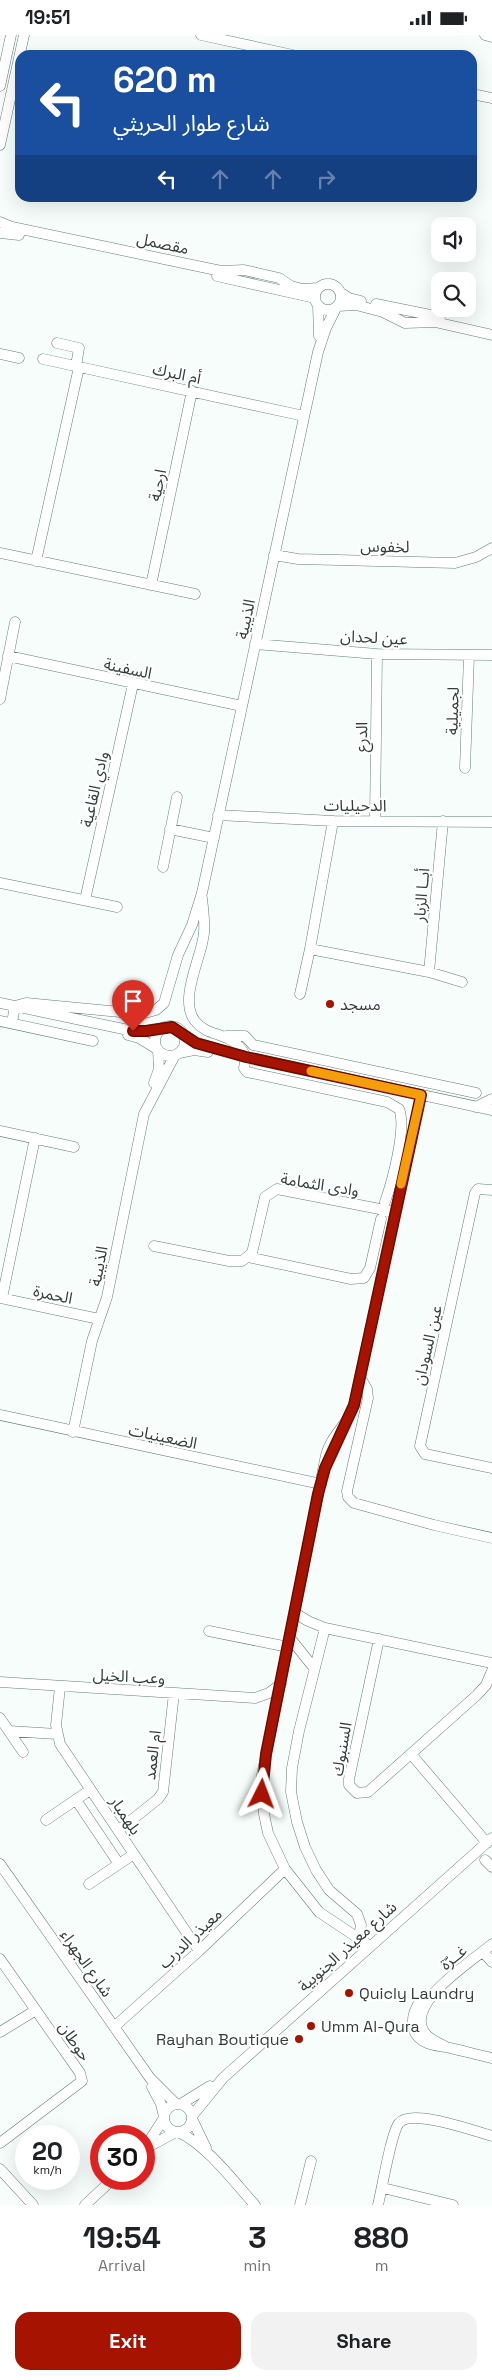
<!DOCTYPE html>
<html lang="en">
<head>
<meta charset="utf-8">
<style>
	:root { --surface:#fff; --page:#f2f2f2; --text:#202124; --muted:#757577; --accent:#a61300 }
	body { margin:0; font-family:"Space Grotesk","Noto Sans Arabic",sans-serif; background:var(--page); color:var(--text); height:100vh; display:flex; flex-direction:column; font-size:19px; white-space:nowrap }
	* { box-sizing:border-box; margin:0 }
	p { font-size:16px; color:var(--muted) }
	.icon { flex:none; width:28px; height:28px; fill:none; stroke:currentColor; stroke-width:2; stroke-linecap:round; stroke-linejoin:round }
	.map { position:relative; height:2170px; overflow:hidden }
	.drawer { display:flex; flex-direction:column; background:var(--surface); flex:1 }
	.drawer>* { flex:none }
	.banner { position:absolute; left:15px; top:15px; width:462px; height:152px; border-radius:15px; box-shadow:0 5px 20px #0002; background:#1a4fa0; color:#fff; overflow:hidden }
	.tools { position:absolute; left:431px; top:182px; display:grid; gap:10px }
	.tools a { display:grid; place-items:center; width:45px; height:45px; border-radius:10px; background:var(--surface); box-shadow:0 5px 20px #0002; font-size:25px }
	.speed { position:absolute; left:15px; top:2090px; display:flex; gap:10px; font-size:25px; font-weight:700; text-align:center }
	.speed>* { display:grid; place-content:center; width:65px; height:65px; border-radius:50%; background:var(--surface); box-shadow:0 5px 20px #0002; line-height:1 }
	.speed small { font-size:12px; font-weight:400 }
	.speed .limit { border:8px solid #d22; background:#fff; color:#111 }
	.pin { position:absolute; display:grid; place-items:center; width:42px; height:42px; color:#fff; margin:-51px -21px; border-radius:50% 50% 50% 0; rotate:-45deg; box-shadow:0 0 5px #0007 }
	.pin .icon { rotate:45deg }
	.me { position:absolute; width:55px; margin:-28px; rotate:3deg; stroke-linejoin:round; filter:drop-shadow(0 0 4px #0008) }
	.turn { display:flex; align-items:center; gap:18px; height:105px; padding:0 15px; font-size:22px }
	.turn .icon { width:65px; height:65px; stroke-width:2.5 }
	.turn b { display:block; font-size:35px; line-height:42px }
	.lanes { display:flex; align-items:center; height:48px; padding:0 15px; background:#0003; justify-content:center; gap:25px; direction:ltr }
	.lanes .off { opacity:.35 }
	.eta { display:flex; justify-content:space-evenly; align-items:center; height:85px; text-align:center }
	.eta b { font-size:30px; font-weight:800; line-height:35px }
	.action { display:flex; gap:10px; margin-top:auto; padding:10px 15px }
	.action a { flex:1; height:58px; border-radius:15px; background:var(--accent); color:#fff; font-size:20px; font-weight:800; line-height:58px; text-align:center }
	.action a+a { background:var(--page); color:var(--text) }
	.status { display:flex; justify-content:space-between; align-items:center; height:35px; padding:0 25px; background:var(--surface); direction:ltr }
	.status svg { height:14px; fill:currentColor }
	.map>svg:first-child { display:block }
	.lines { fill:none; stroke-linecap:round; stroke-linejoin:round }
	.minor-casing { stroke:#608075; stroke-width:11 }
	.minor { stroke:#fff; stroke-width:10 }
	.route-casing { stroke:#6c0c00; stroke-width:12 }
	.route { stroke:#a61300; stroke-width:9 }
	.slow { stroke:#f59e0b; stroke-width:9 }
	.poi-dot { fill:#a61300; stroke:#fff; stroke-width:2 }
	.labels { text-anchor:middle; stroke-width:4.5; stroke-linejoin:round; paint-order:stroke }
	.street-label { font-size:16px; fill:#313f3a; stroke:#fff }
	.poi-label { font-size:16px; fill:#313f3a; stroke:#fff; text-anchor:start }
</style>
</head>
<body>
<div class="status"><b>19:51</b><svg viewBox="0 0 49 12"><path d="M0 12V9h3v3zM5 12V6h3v6zM10 12V3h3v9zM15 12V0h3v12zM26 1h20v11H26zM47 4h2v5h-2z"/></svg></div>
<div class="map">
<svg width="492" height="2170" viewBox="0 0 492 2170">
	<rect width="100%" height="100%" fill="#f6fdfb"/>
	<g class="lines">
		<defs>
			<path id="minor" d="M201 0 293 20
				M485 0 492 2
				M0 51 11 0
				M472 59 492 63
				M0 110 24 0
				M0 187 12 192 221 236 244 235 279 243 291 251 302 254 319 253
				M0 198 19 200
				M217 241 315 263
				M315 262a13 13 0 1 1 26 0a13 13 0 1 1-26 0Z
				M341 258 349 263 361 266
				M376 269 440 282
				M318 270 319 301
				M338 271 356 270 383 277 405 288 435 287 492 300
				M57 308 79 313 76 331
				M0 319 19 323
				M43 324 304 381
				M0 518 195 559
				M274 520 298 524 455 528 476 522 492 513
				M36 526 79 332
				M151 550 192 356
				M255 609 377 619 492 620
				M8 621 242 671
				M0 664 15 587
				M465 733 469 620
				M218 780 333 786 492 787
				M375 785 377 619
				M170 794 214 803
				M163 832 177 762
				M0 848 117 872
				M202 863C203 874 205 886 204 898 202 922 178 964 195 986 209 1004 233 995 246 1022
				M85 865 133 649
				M310 914 429 937 462 947
				M429 937 443 786
				M300 959 310 914 333 786
				M0 968 133 996H146L164 993
				M0 986 93 1006
				M12 988 15 971 26 968 141 979 156 975 164 968 178 920 192 890 202 858 318 317 326 293 336 273
				M155 1006a15 15 0 1 1 30 0a15 15 0 1 1-30 0Z
				M183 999 196 1008 246 1022 492 1075
				M128 1000 139 1003 157 1014
				M226 1001H245L253 1010 476 1058
				M179 1018 194 1015 208 1017
				M246 1022 244 1033 247 1037 387 1067 399 1074C407 1093 392 1147 385 1167
				M154 1048 159 1034 158 1015
				M476 1072 492 1064
				M0 1096 74 1112
				M492 1155 478 1154 475 1158 420 1411 425 1419 492 1433
				M154 1211 229 1226H242L252 1218 265 1162 277 1154 395 1177
				M248 1222 351 1244 364 1243 370 1233 381 1184
				M0 1263 99 1284
				M2 1263 35 1103
				M360 1342 367 1354 368 1363 347 1456 348 1462 354 1468 434 1490 492 1503
				M0 1380 321 1449
				M73 1397 92 1306 107 1262 144 1079 175 1020
				M295 1578 308 1586 325 1593 492 1628
				M325 1593 299 1696 292 1733 291 1757 297 1787 305 1812 316 1835 329 1855 357 1879 361 1890 359 1902
				M209 1596 288 1612
				M290 1603 314 1633
				M379 1604 349 1744V1750L357 1758 368 1757 477 1660 486 1650 492 1636
				M0 1647 255 1663 269 1658 281 1649
				M60 1652 56 1690 60 1709 199 1916
				M0 1683 23 1717
				M9 1696 57 1699
				M411 1719 487 1808
				M76 1765 119 1829
				M46 1785 90 1755
				M119 1795 158 1764 163 1757 174 1658
				M485 1825 492 1832
				M0 1829 150 2043 176 2069
				M89 1849 134 1819
				M370 1911 319 1877 285 1834 268 1798 264 1779 262 1740 326 1420C331 1400 348 1390 354 1370L421 1060
				M483 1917 492 1927
				M0 1924 80 2038 82 2046 0 2108
				M421 1965C411 1979 407 1999 427 2008 434 2011 442 2011 450 2013 464 2016 478 2020 492 2023
				M114 1992 199 1916 285 1834
				M0 1997 36 1975
				M446 2012C438 2007 429 2005 424 1997 405 1967 473 1926 492 1909
				M152 2052 161 2069 164 2082
				M164 2083a14 14 0 1 1 28 0a14 14 0 1 1-28 0Z
				M181 2069 210 2051
				M192 2081 223 2043 492 1803
				M192 2084 206 2113
				M178 2097C207 2110 234 2147 255 2170
				M148 2112 176 2097
				M144 2114 164 2083
				M0 2134 33 2170
				M383 2153 453 2170
				M85 2170 113 2144
				M300 2170 311 2126
				M378 2170C382 2154 391 2098 399 2088 412 2073 474 2096 492 2101"/>
		</defs>
		<use href="#minor" class="minor-casing"/>
		<use href="#minor" class="minor"/>
	</g>
	<g class="lines">
		<defs>
			<path id="route" d="M133 996H146L172 992 196 1008 246 1022 421 1060 354 1370 325 1433 318 1459 266 1719 262 1759"/>
		</defs>
		<use href="#route" class="route-casing"/>
		<use href="#route" class="route"/>
		<path class="slow" d="M311 1036 421 1060 401 1149"/>
	</g>
	<g class="poi-dot">
		<circle cx="330" cy="969" r="5"/>
		<circle cx="349" cy="1958" r="5"/>
		<circle cx="311" cy="1991" r="5"/>
		<circle cx="299" cy="2004" r="5"/>
	</g>
	<g class="labels">
		<g class="street-label">
			<text transform="translate(163 208) rotate(12)" y="6">مقصمل</text>
			<text transform="translate(177 338) rotate(12)" y="6">أم البرك</text>
			<text transform="translate(157 450) rotate(-78)" y="6">ارحية</text>
			<text transform="translate(385 511) rotate(1)" y="6">لخفوس</text>
			<text transform="translate(245 584) rotate(-78)" y="6">الذيبية</text>
			<text transform="translate(374 602) rotate(3)" y="6">عين لحدان</text>
			<text transform="translate(128 633) rotate(12)" y="6">السفينة</text>
			<text transform="translate(452 676) rotate(-88)" y="6">لجميلية</text>
			<text transform="translate(361 702) rotate(-89)" y="6">الدرع</text>
			<text transform="translate(94 754) rotate(-77)" y="6">وادي القاعية</text>
			<text x="355" y="776">الدحيليات</text>
			<text transform="translate(421 860) rotate(-85)" y="6">أبــا الزبار</text>
			<text transform="translate(320 1149) rotate(9)" y="6">وادى الثمامة</text>
			<text transform="translate(98 1231) rotate(-79)" y="6">الذيبية</text>
			<text transform="translate(53 1259) rotate(12)" y="6">الحمرة</text>
			<text transform="translate(427 1310) rotate(-77)" y="6">عين السودان</text>
			<text transform="translate(163 1401) rotate(12)" y="6">الضعينيات</text>
			<text transform="translate(129 1641) rotate(3)" y="6">وعب الخيل</text>
			<text transform="translate(341 1714) rotate(-80)" y="6">السنبوك</text>
			<text transform="translate(152 1720) rotate(-83)" y="6">ام العمد</text>
			<text transform="translate(126 1780) rotate(56)" y="6">بلهمبار</text>
			<text transform="translate(190 1903) rotate(-43)" y="6">معيذر الدرب</text>
			<text transform="translate(347 1911) rotate(-42)" y="6">شارع معيذر الجنوبية</text>
			<text transform="translate(453 1922) rotate(-40)" y="6">غــرّة</text>
			<text transform="translate(87 1928) rotate(55)" y="6">شارع الجهراء</text>
			<text transform="translate(75 2006) rotate(56)" y="6">حوطان</text>
		</g>
		<g class="poi-label">
			<text x="340" y="975">مسجد</text>
			<text x="359" y="1964">Quicly Laundry</text>
			<text x="321" y="1997">Umm Al-Qura</text>
			<text x="289" y="2010" text-anchor="end">Rayhan Boutique</text>
		</g>
	</g>
</svg>
<div class="tools">
<a><svg class="icon" aria-label="sound" viewBox="0 0 24 24"><path d="M4 9h4l5-4v14l-5-4H4zM17 9q2 3 0 6"/></svg></a>
<a><svg class="icon" aria-label="search" viewBox="0 0 24 24"><circle cx="10" cy="10" r="6"/><path d="M15 15l6 6"/></svg></a>
</div>
<div class="speed"><div>20<small>km/h</small></div><div class="limit">30</div></div>
<div class="pin" style="left:133px;top:996px;background:#d93025"><svg class="icon" aria-label="arrive" viewBox="0 0 24 24"><path d="M6 21V4h12l-3 4 3 4H6"/></svg></div>
<svg class="me" style="left:262px;top:1759px" viewBox="-20 -20 40 40"><path d="M0-17L14 15 0 8-14 15z" fill="#a61300" stroke="#fff" stroke-width="4"/></svg>
<div class="banner">
<div class="turn"><svg class="icon" aria-label="left" viewBox="0 0 24 24"><path d="M17 20v-9H6M10 6l-5 5 5 5"/></svg><div><b>620 m</b>شارع طوار الحريثي</div></div>
<div class="lanes"><svg class="icon" aria-label="left" viewBox="0 0 24 24"><path d="M17 20v-9H6M10 6l-5 5 5 5"/></svg><svg class="icon off" aria-label="ahead" viewBox="0 0 24 24"><path d="M12 20V5M6 11l6-6 6 6"/></svg><svg class="icon off" aria-label="ahead" viewBox="0 0 24 24"><path d="M12 20V5M6 11l6-6 6 6"/></svg><svg class="icon off" aria-label="right" viewBox="0 0 24 24"><path d="M7 20v-9h11M14 6l5 5-5 5"/></svg></div>
</div>
</div>
<section class="drawer">
<div class="eta">
<div><b>19:54</b><p>Arrival</p></div>
<div><b>3</b><p>min</p></div>
<div><b>880</b><p>m</p></div>
</div>
<div class="action"><a>Exit</a><a>Share</a></div>
</section>
</body>
</html>
